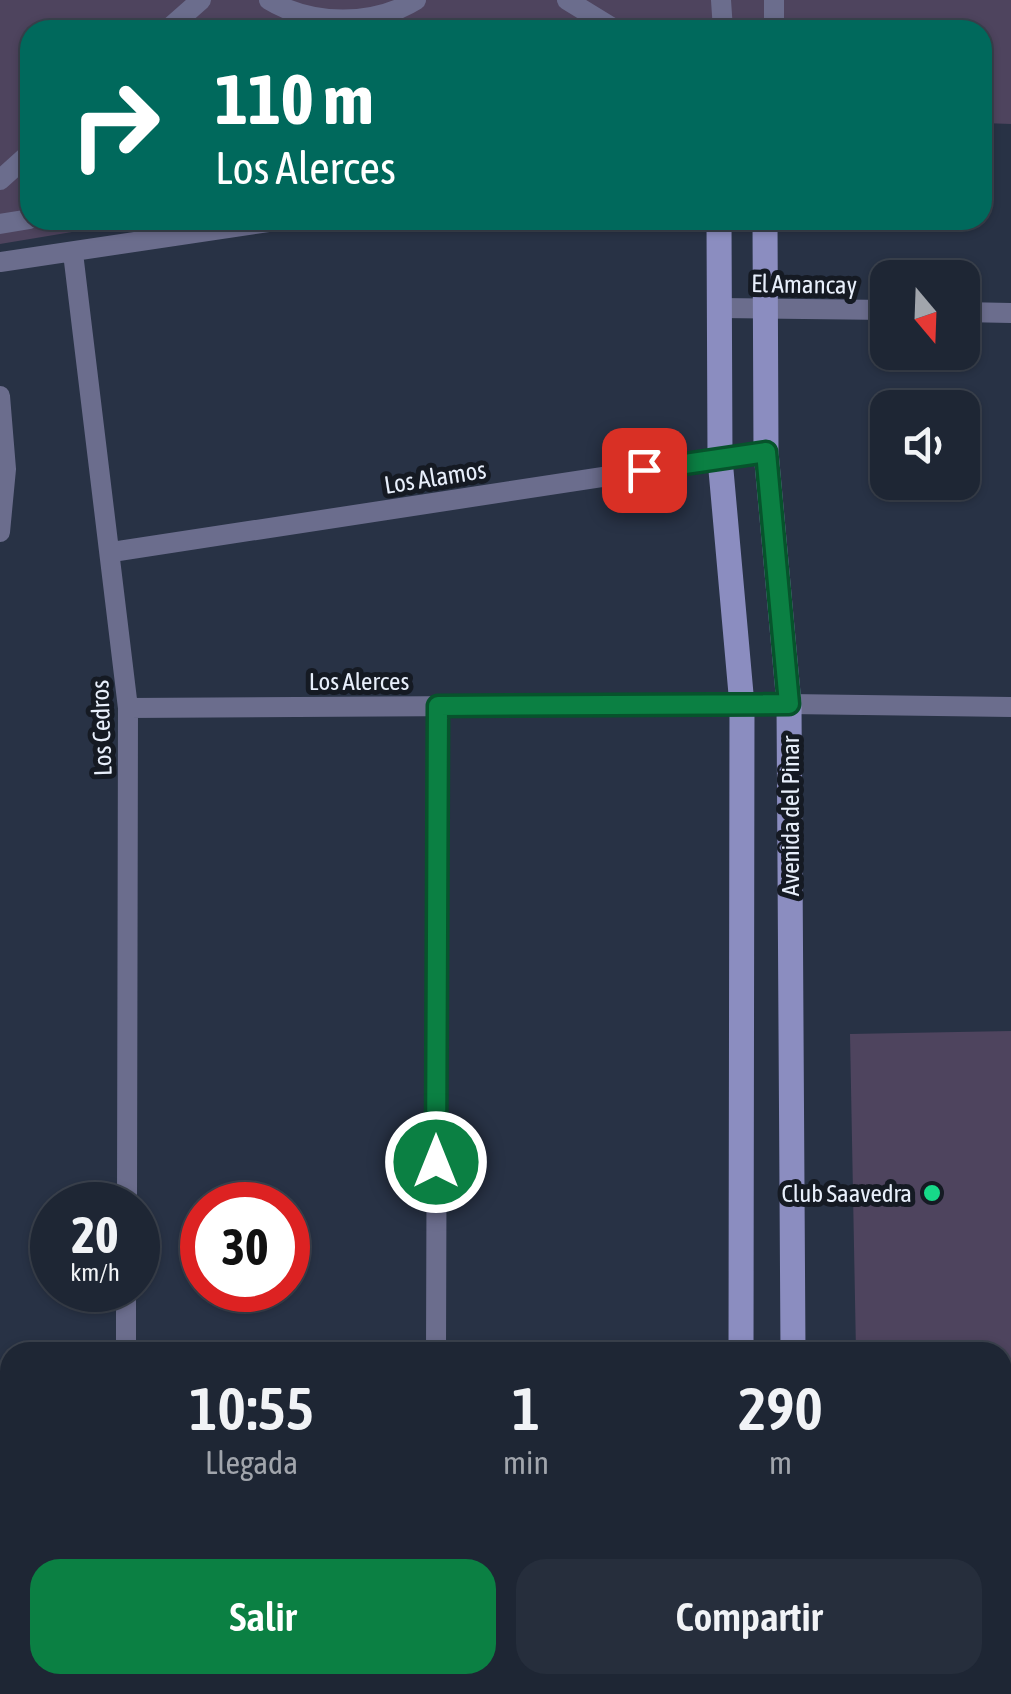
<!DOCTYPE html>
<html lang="es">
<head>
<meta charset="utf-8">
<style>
	:root { --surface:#1e2634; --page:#262e3c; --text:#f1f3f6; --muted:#a1a5ac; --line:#3c434f; --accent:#0b8043 }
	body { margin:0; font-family:"Asap Condensed",sans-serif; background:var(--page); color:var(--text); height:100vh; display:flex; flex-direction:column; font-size:38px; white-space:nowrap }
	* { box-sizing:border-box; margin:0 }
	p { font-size:32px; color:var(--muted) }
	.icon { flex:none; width:55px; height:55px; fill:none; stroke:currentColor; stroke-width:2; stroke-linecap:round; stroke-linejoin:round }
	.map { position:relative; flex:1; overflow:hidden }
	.sheet { position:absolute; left:0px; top:1342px; width:1012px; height:352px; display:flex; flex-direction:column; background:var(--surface); border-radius:30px 30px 0 0; box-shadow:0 2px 8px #0004,0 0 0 2px var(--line) }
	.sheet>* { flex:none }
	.banner { position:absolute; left:20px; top:20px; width:972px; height:210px; border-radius:30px; box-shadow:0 2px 8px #0004,0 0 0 2px var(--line); background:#00695c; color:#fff; overflow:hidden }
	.needle { width:65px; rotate:161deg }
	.tools { position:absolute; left:870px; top:260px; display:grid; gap:20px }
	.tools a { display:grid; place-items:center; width:110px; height:110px; border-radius:20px; background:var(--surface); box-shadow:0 2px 8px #0004,0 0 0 2px var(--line); font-size:50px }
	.speed { position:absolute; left:30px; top:1182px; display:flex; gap:20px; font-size:50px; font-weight:700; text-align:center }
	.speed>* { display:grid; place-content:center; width:130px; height:130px; border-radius:50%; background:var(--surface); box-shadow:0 2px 8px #0004,0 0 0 2px var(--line); line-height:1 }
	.speed small { font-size:25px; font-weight:400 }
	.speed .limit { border:15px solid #d22; background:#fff; color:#111 }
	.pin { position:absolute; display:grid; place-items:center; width:85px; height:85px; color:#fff; margin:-42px; border-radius:20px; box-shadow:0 5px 15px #0006 }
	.me { position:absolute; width:110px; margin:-55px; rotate:0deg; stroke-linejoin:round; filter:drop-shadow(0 0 8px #0008) }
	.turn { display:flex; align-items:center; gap:35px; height:210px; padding:0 30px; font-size:45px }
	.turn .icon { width:130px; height:130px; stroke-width:2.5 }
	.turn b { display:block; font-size:70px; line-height:85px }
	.eta { display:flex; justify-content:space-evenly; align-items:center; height:170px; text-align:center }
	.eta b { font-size:60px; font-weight:600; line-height:70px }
	.action { display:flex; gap:20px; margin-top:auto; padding:20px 30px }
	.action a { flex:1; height:115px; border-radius:30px; background:var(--accent); color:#fff; font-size:40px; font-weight:600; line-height:115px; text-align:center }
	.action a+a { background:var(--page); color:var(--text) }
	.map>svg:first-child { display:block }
	.green { fill:#4e445e }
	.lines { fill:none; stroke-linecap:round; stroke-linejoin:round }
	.path { stroke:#788191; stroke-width:5; stroke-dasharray:10 5; stroke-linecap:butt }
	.street { stroke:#6b6d8d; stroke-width:20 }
	.secondary { stroke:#8b8dc0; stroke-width:25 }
	.route-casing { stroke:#07532c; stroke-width:25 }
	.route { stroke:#0b8043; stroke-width:18 }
	.poi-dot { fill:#17d989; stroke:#151a23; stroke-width:4 }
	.labels { text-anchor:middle; stroke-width:10; stroke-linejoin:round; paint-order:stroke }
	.street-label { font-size:25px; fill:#e8effb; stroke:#151a23 }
	.poi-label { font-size:25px; fill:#e8effb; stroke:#151a23; text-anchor:end }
</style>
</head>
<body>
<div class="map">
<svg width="1011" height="1694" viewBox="0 0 1011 1694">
	<rect width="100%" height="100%" fill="#283245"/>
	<path class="green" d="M0 0H1011V124L983 123 982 30H30V220H144L0 244Z
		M1011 1031V1390H1003L1002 1352H856L850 1034Z"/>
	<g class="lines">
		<path class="path" d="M0 1403 10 1408"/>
		<path class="street" d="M269 0C312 26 374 26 416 0
			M567 0 616 30
			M721 0 723 30
			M774 0V30
			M167 30 201 0
			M0 180 30 153
			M0 224 30 219
			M73 253 128 708 127 1205
			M0 262 282 220
			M720 308 888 310
			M962 312 1011 313
			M0 396 6 469 0 532
			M112 552 766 452
			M128 708 789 704 1011 707
			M126 1352V1290
			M436 1352 438 706
			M1002 1518H1011
			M133 1685V1694
			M437 1685V1694"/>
		<path class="secondary" d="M719 220 720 459 742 705 741 1352
			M765 220 766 452 789 704 793 1352
			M745 1685V1694
			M797 1685V1694"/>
	</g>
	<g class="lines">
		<defs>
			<path id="route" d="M436 1162 438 706 789 704 766 452 644 470"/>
		</defs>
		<use href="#route" class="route-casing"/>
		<use href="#route" class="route"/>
	</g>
	<circle class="poi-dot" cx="932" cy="1193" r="10"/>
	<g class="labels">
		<g class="street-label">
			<text transform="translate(804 284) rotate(1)" y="9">El Amancay</text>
			<text transform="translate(435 477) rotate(-9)" y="9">Los Alamos</text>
			<text x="359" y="690">Los Alerces</text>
			<text transform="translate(101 728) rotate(-92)" y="9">Los Cedros</text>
			<text transform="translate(790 816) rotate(-90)" y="9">Avenida del Pinar</text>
		</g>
		<g class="poi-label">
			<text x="912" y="1202">Club Saavedra</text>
		</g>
	</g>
</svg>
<div class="tools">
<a><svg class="needle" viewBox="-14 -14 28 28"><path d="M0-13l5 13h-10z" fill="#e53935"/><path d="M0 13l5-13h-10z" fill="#a1a5ac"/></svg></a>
<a><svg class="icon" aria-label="sound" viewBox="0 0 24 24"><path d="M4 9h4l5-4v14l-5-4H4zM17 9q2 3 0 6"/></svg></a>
</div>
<div class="speed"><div>20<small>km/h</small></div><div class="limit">30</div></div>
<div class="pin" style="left:644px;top:470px;background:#d93025"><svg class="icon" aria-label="arrive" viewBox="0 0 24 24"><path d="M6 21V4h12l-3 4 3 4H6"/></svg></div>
<svg class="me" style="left:436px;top:1162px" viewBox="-20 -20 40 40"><circle r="17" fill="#0b8043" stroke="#fff" stroke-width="3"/><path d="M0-11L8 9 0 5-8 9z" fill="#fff"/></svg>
<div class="banner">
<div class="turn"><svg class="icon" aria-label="right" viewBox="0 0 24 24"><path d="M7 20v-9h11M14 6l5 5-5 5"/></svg><div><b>110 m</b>Los Alerces</div></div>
</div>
<section class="sheet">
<div class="eta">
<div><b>10:55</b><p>Llegada</p></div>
<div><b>1</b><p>min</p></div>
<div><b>290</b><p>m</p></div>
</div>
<div class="action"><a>Salir</a><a>Compartir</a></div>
</section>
</div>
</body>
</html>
